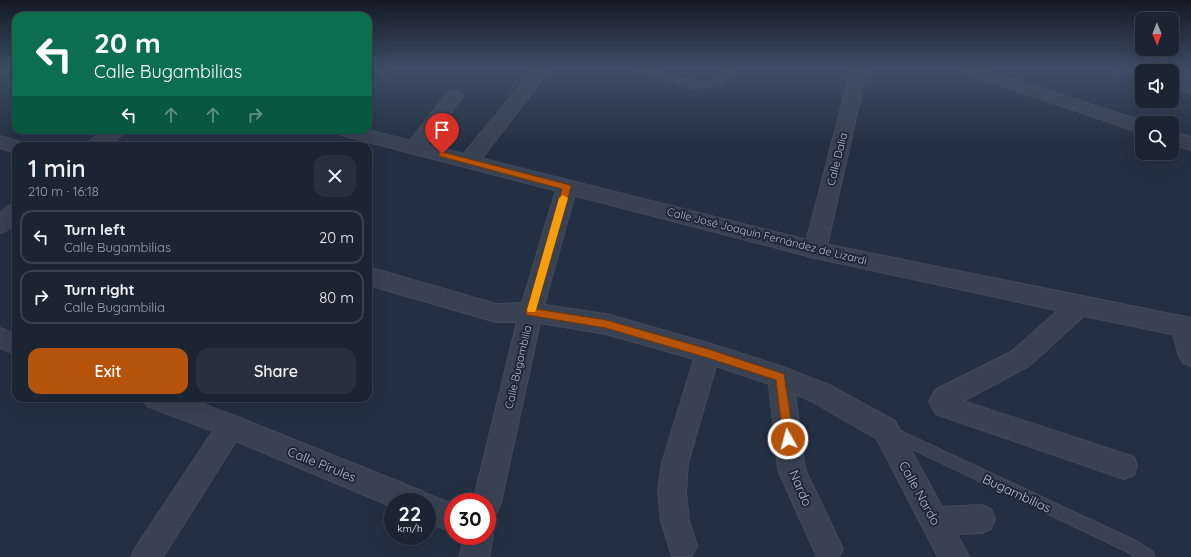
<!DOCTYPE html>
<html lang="en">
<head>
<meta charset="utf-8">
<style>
	:root { --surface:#1a2432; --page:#27303e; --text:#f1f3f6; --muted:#9fa4ac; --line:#38414d; --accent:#b45309 }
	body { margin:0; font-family:Quicksand,sans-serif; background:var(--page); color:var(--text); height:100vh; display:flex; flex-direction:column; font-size:15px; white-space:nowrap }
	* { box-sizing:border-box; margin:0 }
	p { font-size:13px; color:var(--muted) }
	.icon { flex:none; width:22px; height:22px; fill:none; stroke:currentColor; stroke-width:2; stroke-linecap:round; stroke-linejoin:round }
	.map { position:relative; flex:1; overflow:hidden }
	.panel { position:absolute; left:12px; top:142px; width:360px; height:260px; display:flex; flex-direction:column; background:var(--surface); border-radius:12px; box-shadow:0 4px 16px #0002,0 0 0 1px var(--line) }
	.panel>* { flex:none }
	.banner { position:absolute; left:12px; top:12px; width:360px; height:122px; border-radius:12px; box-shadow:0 4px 16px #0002,0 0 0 1px var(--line); background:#0b6e4f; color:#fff; overflow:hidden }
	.needle { width:26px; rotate:179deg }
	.controls { position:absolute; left:1135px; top:12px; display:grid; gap:8px }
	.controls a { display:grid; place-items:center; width:44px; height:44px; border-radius:8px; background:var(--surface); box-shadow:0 4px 16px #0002,0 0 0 1px var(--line); font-size:20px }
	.speed { position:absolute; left:384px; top:493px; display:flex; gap:8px; font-size:20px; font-weight:700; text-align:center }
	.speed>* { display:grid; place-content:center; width:52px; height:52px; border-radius:50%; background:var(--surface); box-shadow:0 4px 16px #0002,0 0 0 1px var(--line); line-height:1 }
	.speed small { font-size:10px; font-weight:400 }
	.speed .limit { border:6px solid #d22; background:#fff; color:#111 }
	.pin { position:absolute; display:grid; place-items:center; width:34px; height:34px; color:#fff; margin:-41px -17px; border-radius:50% 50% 50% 0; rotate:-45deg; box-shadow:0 0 4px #0007 }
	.pin .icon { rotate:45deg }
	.me { position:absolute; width:44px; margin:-22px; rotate:353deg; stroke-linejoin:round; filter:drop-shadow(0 0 3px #0008) }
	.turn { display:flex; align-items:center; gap:14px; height:84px; padding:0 16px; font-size:18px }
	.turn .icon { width:52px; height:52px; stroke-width:2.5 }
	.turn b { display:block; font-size:28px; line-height:34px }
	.lanes { display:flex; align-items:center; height:38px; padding:0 16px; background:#0003; justify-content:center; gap:20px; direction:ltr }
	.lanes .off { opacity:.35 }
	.round { display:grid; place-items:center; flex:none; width:42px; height:42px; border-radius:12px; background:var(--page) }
	.headline { display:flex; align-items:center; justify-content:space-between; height:68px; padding:0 16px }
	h1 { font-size:24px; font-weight:600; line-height:30px }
	.button { display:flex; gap:8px; margin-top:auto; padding:8px 16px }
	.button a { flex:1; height:46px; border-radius:12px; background:var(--accent); color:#fff; font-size:16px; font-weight:600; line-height:46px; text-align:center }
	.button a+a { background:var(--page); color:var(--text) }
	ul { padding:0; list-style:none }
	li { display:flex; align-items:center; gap:12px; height:54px; margin:0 8px 6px; padding:0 8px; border:2px solid var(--line); border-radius:12px }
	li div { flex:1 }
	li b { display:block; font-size:15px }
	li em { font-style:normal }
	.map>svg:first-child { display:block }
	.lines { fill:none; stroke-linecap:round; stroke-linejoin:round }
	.service-casing { stroke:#424b5b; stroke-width:2 }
	.minor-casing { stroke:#424b5b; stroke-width:2 }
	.tertiary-casing { stroke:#424b5b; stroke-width:2 }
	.service { fill:#384252; fill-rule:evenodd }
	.minor { fill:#384252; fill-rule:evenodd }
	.tertiary { fill:#384252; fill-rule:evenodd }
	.route { fill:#b45309; stroke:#753606 }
	.slow { fill:#f59e0b }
	.labels { text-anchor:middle; stroke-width:4; stroke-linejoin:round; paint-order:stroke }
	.street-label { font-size:11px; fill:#b5bdcc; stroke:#1d2738 }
	.near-street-label { font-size:13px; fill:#b5bdcc; stroke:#1d2738 }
</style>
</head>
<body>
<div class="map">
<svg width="1191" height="557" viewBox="0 0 1191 557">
	<rect width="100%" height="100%" fill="#233043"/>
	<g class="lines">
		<defs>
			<path id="service" d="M638 69H649L696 82 714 81 726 69H734L720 85 696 88 639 71Z
				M1111 69H1119L1121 75 1120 77H1114Z
				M892 427 1138 542 1153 552 1155 557H1135L1128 552 887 437 885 433 887 429Z"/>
			<path id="minor" d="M534 69H550L476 166 469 167 462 166 460 161 462 156Z
				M851 69H867L826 250 823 256 815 258 807 256 804 250Z
				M959 69H982L1148 123H1142V133L1136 131 961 72Z
				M1175 69H1191V93L1185 92Z
				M454 91 460 92 463 96 422 151 415 153 408 151 406 147 408 143 448 92Z
				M104 130H125C114 147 103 146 86 146L88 142Z
				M1172 131 1191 137V150L1172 144Z
				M0 136 23 143 25 146H16V153L0 148Z
				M567 180 574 182 577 187 544 305 606 314 708 343 780 366 829 385 895 421 942 507 981 505 991 509 995 519 991 529 981 533 957 534 969 557H938L877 439 811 401 795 394 805 469 843 549 839 557H817L778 470 769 384 716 366 688 463 686 492 689 521 697 546 692 556H672L661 521 658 492 662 463 694 359 606 334 540 323 501 502 497 512 487 516V502H473L517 322H496L368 285V267L496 304 522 303 557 187 560 182Z
				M16 204V223L7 230 0 233V213L9 206Z
				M1079 297 1087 299 1090 306 1087 313 1029 366 963 401 1134 457 1137 466 1134 475 1124 479 936 414 929 402 935 390 1011 352 1071 299Z
				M1183 316 1191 319V366L1183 363 1179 356 1171 326 1175 319Z
				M0 328 16 334V354L0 348Z
				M143 398H187L240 418 414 488 424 492 425 495 427 494 453 504V532L427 522V502H393V507L236 441 163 557H131L136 547 213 431 147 406Z
				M487 525 489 526 493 536 489 557H459L465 536H487Z"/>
			<path id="tertiary" d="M336 130H368L815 242 1191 318V338L1079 315 815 258 345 136 339 134Z"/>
		</defs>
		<use href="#service" class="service-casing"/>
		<use href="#minor" class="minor-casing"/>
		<use href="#tertiary" class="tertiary-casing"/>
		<use href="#service" class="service"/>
		<use href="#minor" class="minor"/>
		<use href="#tertiary" class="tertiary"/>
	</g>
	<linearGradient id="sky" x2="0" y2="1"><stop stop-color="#131a25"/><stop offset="0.47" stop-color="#3f4e66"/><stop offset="1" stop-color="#3f4e66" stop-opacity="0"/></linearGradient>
	<rect width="1191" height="146" fill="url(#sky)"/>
	<path class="route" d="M439 152H442L570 185 571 187 536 309 606 320 708 349 784 374 794 439 792 443 788 444 784 443 783 439 776 380 708 358 606 328 527 315 526 312 562 189 439 156Z"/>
	<path class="slow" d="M563 195 568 198 536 310 535 312H528L527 310 559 198Z"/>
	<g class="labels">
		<g class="street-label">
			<text transform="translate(837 159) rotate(-76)" y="4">Calle Dalia</text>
			<text transform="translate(767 236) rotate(14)" y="4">Calle José Joaquín Fernández de Lizardi</text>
			<text transform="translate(518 367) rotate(-77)" y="4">Calle Bugambilia</text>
		</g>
		<g class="near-street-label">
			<text transform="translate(322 464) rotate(22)" y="5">Calle Pirules</text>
			<text transform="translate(801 488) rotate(67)" y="5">Nardo</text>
			<text transform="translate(920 493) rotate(61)" y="5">Calle Nardo</text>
			<text transform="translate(1017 493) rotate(25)" y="5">Bugambilias</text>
		</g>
	</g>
</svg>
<div class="controls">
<a><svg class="needle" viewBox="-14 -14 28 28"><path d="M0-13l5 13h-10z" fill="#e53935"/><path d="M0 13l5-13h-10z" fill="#9fa4ac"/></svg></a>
<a><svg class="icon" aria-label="sound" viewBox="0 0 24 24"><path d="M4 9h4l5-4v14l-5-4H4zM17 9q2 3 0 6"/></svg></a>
<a><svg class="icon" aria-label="search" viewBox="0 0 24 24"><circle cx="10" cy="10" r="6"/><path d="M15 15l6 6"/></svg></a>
</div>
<div class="speed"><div>22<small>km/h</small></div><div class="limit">30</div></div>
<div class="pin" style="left:442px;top:154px;background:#d93025"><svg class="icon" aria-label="arrive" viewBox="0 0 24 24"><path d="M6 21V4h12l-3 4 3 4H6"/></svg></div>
<svg class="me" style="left:788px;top:439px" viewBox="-20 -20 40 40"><circle r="17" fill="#b45309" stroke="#fff" stroke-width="3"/><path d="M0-11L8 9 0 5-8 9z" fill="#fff"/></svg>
<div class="banner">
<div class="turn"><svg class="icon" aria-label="left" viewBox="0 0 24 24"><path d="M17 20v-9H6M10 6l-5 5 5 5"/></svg><div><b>20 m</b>Calle Bugambilias</div></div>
<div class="lanes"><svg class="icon" aria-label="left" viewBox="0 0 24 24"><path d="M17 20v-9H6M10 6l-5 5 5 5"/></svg><svg class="icon off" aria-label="ahead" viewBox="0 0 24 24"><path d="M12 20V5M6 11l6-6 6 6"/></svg><svg class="icon off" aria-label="ahead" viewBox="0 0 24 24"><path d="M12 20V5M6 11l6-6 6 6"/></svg><svg class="icon off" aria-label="right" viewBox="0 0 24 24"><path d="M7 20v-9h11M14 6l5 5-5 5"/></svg></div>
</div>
<section class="panel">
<div class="headline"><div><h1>1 min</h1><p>210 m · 16:18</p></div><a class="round"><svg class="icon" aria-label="close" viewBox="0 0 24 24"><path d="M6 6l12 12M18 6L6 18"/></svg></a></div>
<ul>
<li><svg class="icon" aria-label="left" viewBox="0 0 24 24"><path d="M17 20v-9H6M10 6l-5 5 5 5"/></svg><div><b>Turn left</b><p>Calle Bugambilias</p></div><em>20 m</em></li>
<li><svg class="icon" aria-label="right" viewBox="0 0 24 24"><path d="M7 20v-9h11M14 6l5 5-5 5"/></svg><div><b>Turn right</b><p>Calle Bugambilia</p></div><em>80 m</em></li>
</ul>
<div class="button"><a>Exit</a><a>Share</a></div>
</section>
</div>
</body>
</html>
